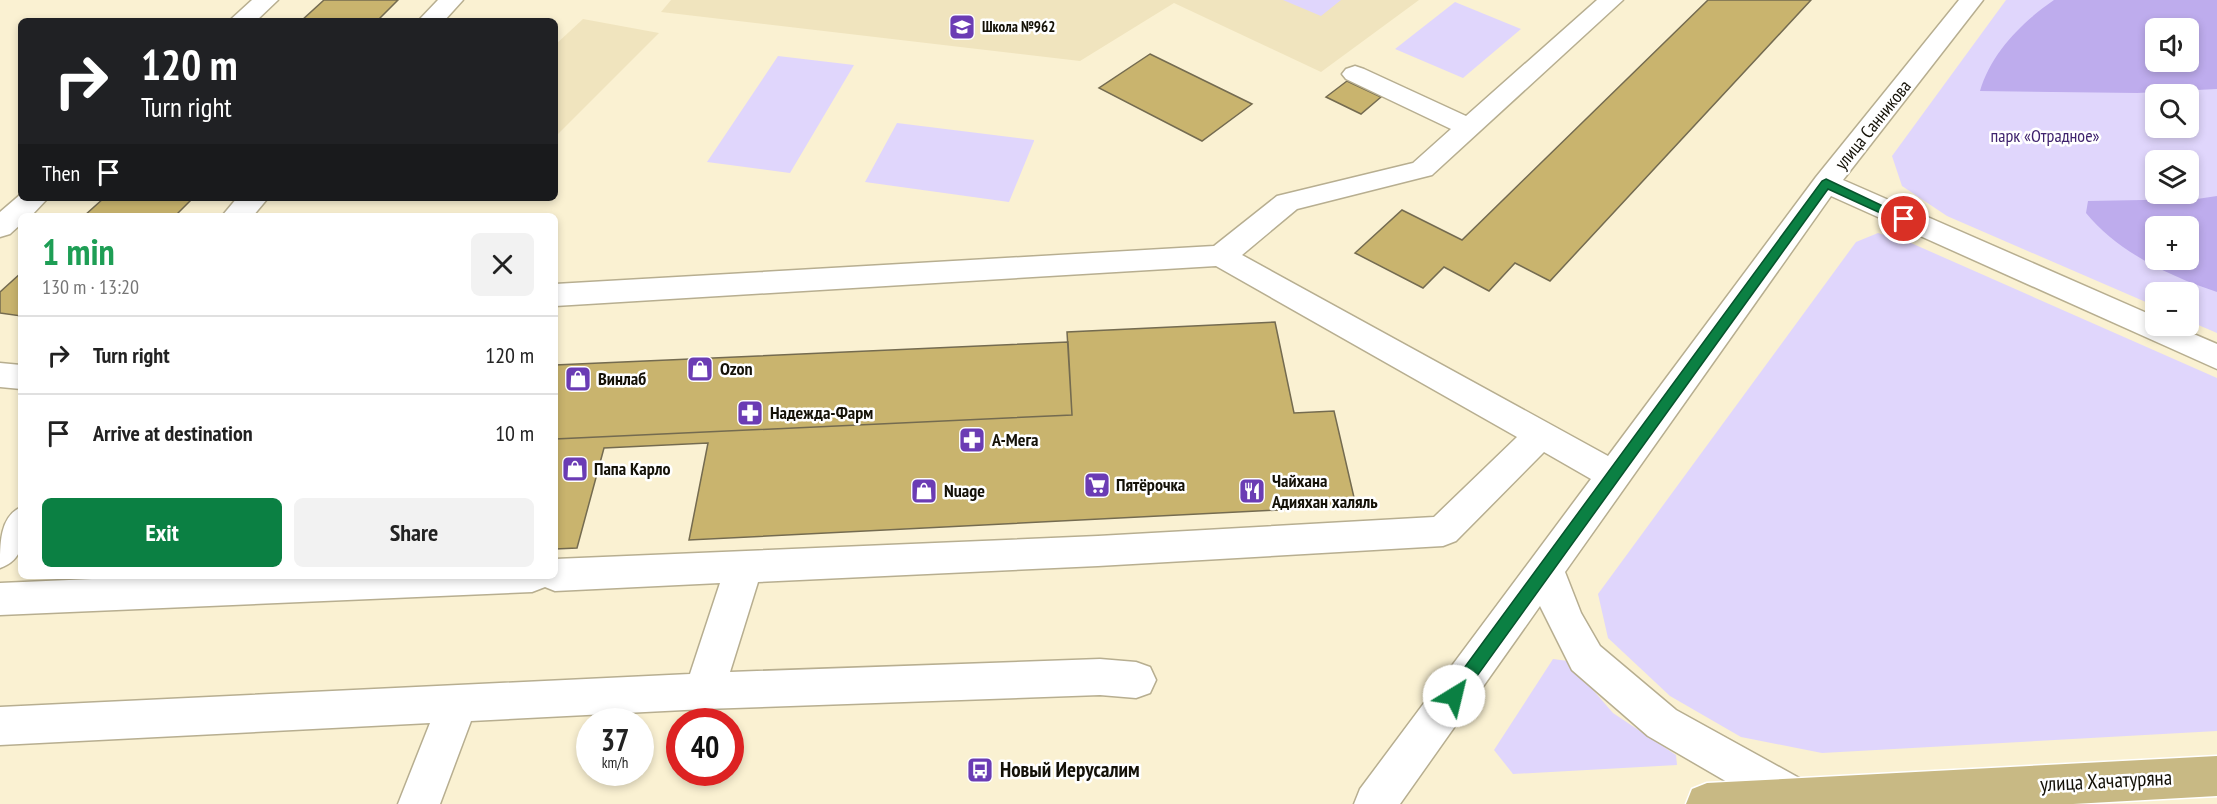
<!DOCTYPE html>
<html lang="en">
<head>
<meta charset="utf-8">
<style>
	:root { --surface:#fff; --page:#f2f2f2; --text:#222; --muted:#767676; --line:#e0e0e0; --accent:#0b8043 }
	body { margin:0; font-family:"PT Sans Narrow",sans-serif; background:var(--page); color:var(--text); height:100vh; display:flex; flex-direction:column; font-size:22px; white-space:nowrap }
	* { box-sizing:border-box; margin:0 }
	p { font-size:20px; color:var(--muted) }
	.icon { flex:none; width:33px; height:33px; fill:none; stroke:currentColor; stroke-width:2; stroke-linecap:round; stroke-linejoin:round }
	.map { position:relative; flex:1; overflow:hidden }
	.panel { position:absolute; left:18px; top:213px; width:540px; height:366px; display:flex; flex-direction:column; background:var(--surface); border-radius:9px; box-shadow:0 3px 9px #0003 }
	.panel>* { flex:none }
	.guide { position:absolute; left:18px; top:18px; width:540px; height:183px; border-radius:9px; box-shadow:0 3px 9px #0003; background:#202124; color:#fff; overflow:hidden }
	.tools { position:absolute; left:2145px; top:18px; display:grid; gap:12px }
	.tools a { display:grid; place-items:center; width:54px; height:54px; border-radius:9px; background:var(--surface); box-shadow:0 3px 9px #0003; font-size:30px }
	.speed { position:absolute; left:576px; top:708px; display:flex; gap:12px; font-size:30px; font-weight:700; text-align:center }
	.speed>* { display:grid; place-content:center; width:78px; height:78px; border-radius:50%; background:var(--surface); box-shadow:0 3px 9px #0003; line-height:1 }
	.speed small { font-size:15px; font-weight:400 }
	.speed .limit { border:9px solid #d22; background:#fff; color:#111 }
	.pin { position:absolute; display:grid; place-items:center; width:51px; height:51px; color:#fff; margin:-26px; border:3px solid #fff; border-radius:50%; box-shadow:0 2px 6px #0007 }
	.me { position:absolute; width:66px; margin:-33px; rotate:36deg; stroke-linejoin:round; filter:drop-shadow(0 0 4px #0008) }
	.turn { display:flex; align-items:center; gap:21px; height:126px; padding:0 24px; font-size:27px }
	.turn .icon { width:78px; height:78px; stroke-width:2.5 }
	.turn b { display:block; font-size:42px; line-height:51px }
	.then { display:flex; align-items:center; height:57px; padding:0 24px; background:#0003; gap:12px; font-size:22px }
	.round { display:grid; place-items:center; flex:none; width:63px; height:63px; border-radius:9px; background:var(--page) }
	.headline { display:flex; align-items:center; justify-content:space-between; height:102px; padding:0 24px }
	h1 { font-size:36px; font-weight:700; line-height:45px; color:#1e9e55 }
	.action { display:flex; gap:12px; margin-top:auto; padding:12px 24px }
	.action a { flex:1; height:69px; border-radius:9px; background:var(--accent); color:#fff; font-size:24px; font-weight:700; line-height:69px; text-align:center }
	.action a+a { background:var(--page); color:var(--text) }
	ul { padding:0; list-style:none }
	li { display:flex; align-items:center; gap:18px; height:78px; padding:0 24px; border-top:2px solid var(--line) }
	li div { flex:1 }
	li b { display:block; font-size:22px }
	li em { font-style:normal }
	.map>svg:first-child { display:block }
	.built { fill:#f0e4be }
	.green { fill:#e0d6fc; fill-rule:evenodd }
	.forest { fill:#beaced; fill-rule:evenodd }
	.building { fill:#c9b46e; stroke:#746b50; stroke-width:1.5 }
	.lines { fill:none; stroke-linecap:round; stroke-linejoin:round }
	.minor-casing { stroke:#b7ae90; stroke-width:3 }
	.major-casing { stroke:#fff; stroke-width:3 }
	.minor { fill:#fff; fill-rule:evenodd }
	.major { fill:#c8b984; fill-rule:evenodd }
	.route { fill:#0b8043; stroke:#07532c; stroke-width:1.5 }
	.labels { text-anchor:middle; stroke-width:5; stroke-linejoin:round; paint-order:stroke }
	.far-poi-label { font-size:15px; font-weight:bold; fill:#141107; stroke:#fff; text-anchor:start }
	.street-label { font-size:18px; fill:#141107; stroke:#fff }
	.park-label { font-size:18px; fill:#3f236d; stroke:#fff }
	.poi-label { font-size:18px; font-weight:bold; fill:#141107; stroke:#fff; text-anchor:start }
	.near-poi-label { font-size:21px; font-weight:bold; fill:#141107; stroke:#fff; text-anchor:start }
	.near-street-label { font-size:21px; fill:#141107; stroke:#fff }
</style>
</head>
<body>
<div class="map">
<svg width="2217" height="804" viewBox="0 0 2217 804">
	<rect width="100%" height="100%" fill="#faf1d2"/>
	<path class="built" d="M671 0H1419L1321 72 1174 3 1080 61 661 12Z
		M583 19 659 33 555 137V45Z"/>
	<path class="green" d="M1283 0H1341L1321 16Z
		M2006 0H2217V333L2189 321 2188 292H2156L2155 306 1947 216 1902 186 1892 156ZM2156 28H2188V62H2156ZM2156 94H2188V128H2156ZM2156 160H2188V194H2156ZM2156 226H2188V260H2156Z
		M1455 2 1521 29 1463 78 1395 49Z
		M778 56 854 65 790 173 707 162Z
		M897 123 1034 140V141L1009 202 865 182Z
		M1878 233 1911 243 2217 378V731L1822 753 1741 737 1670 696 1608 638 1598 594 1856 242Z
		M1553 659 1568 661 1613 713 1676 755 1677 765 1513 774 1494 750Z"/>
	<path class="forest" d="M2054 0H2217V89L2137 93 1980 91C1991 53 2022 22 2054 0ZM2156 28H2188V62H2156Z
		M2217 196V292C2169 276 2118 252 2086 213L2088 201 2197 199ZM2156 226H2188V260H2156Z"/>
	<path class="building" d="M324 0H398L377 21H301Z
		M1708 0H1811L1550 281 1515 263 1489 291 1444 267 1423 288 1355 253 1402 210 1462 240Z
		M1150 54 1252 104 1202 141 1099 88Z
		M1347 81 1381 97 1361 114 1326 97Z
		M104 198H193L175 216H84Z
		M21 273V316L0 313V292Z
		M1275 322 1294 413 1334 411 1356 506 689 540 708 443 604 448 577 548 555 549V439L1072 415 1067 332Z
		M1068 342 1072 415 555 439V365Z"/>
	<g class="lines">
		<defs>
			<path id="minor" d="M252 0H278L256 21H229Z
				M438 0H463L444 21H418Z
				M1597 0H1623L1432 175 1297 209 1242 255 1608 456 1816 177 1959 0H1983L1843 180 2156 317V326H2175L2217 344V369L1831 196 1565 572 1581 613 1600 646 1676 710 1810 784 1816 798 1814 804H1765L1648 736 1572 670 1540 606 1400 804H1354L1360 789 1591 479 1544 452 1456 541 1443 546 1098 566 758 582 730 672 1100 659 1136 662 1150 667 1156 680 1150 693 1136 698 1100 695 704 709 471 721 440 804H398L430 723 0 745V707L690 674 720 583 555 591 545 587 532 592 0 615V583L161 576H555V559L1098 536 1434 517 1517 437 1216 266 555 306V284L1214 246 1277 196 1413 163 1451 129 1346 79 1342 74 1346 69 1355 66 1364 69 1466 116Z
				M21 194V198H48L31 216H21V224L10 234 0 237V212Z
				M237 198H268L253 216H222Z
				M0 363 21 365V389L0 387Z
				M21 507C21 533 29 558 0 568 0 542 0 517 21 507Z"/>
			<path id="major" d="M2217 756V796L2073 804H1686L1692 789 1707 783Z"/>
		</defs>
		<use href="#minor" class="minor-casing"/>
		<use href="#major" class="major-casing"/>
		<use href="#minor" class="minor"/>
		<use href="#major" class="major"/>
	</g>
	<path class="route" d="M1826 179 1910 219 1909 222H1900L1828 189 1459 701 1454 703 1448 701 1445 696 1448 690 1822 181Z"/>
	<defs>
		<symbol id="school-square" viewBox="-11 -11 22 22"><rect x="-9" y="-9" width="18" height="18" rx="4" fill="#6b3cb4" stroke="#fff"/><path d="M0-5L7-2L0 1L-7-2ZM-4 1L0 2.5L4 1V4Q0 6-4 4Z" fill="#fff"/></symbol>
		<symbol id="shop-square" viewBox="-11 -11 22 22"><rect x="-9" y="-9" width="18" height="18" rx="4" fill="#6b3cb4" stroke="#fff"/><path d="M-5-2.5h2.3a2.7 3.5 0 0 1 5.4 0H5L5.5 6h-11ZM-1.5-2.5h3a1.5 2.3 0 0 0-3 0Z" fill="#fff"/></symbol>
		<symbol id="pharmacy-square" viewBox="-11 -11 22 22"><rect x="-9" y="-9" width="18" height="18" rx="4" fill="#6b3cb4" stroke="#fff"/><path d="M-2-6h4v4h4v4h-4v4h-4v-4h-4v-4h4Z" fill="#fff"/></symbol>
		<symbol id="supermarket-square" viewBox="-11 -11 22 22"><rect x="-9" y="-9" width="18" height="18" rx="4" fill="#6b3cb4" stroke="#fff"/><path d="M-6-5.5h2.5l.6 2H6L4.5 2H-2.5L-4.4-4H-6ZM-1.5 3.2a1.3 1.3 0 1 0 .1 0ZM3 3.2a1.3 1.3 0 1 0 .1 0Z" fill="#fff"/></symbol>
		<symbol id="restaurant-square" viewBox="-11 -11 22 22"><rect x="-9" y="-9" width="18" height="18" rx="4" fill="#6b3cb4" stroke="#fff"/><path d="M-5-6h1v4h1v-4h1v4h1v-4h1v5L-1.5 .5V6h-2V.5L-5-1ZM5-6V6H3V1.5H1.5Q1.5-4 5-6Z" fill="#fff"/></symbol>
		<symbol id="bus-square" viewBox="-11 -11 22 22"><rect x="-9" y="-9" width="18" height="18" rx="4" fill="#6b3cb4" stroke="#fff"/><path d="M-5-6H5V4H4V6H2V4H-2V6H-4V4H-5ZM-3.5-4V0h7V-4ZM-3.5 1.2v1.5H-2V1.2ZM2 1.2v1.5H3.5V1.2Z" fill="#fff"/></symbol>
	</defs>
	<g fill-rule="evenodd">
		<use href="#school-square" x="947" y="12" width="30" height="30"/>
		<use href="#shop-square" x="685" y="354" width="30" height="30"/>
		<use href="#shop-square" x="563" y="364" width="30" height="30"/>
		<use href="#pharmacy-square" x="735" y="398" width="30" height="30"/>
		<use href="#pharmacy-square" x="957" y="425" width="30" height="30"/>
		<use href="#shop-square" x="560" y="454" width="30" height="30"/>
		<use href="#supermarket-square" x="1082" y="470" width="30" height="30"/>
		<use href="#shop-square" x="909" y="476" width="30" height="30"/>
		<use href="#restaurant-square" x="1237" y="476" width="30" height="30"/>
		<use href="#bus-square" x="965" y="755" width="30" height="30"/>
	</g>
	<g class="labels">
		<g class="far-poi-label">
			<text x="982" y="32">Школа №962</text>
		</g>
		<g class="street-label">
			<text transform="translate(1873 125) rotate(-51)" y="6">улица Санникова</text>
		</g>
		<g class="park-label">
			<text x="2045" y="142">парк «Отрадное»</text>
		</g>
		<g class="poi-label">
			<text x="720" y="375">Ozon</text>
			<text x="598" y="385">Винлаб</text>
			<text x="770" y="419">Надежда-Фарм</text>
			<text x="992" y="446">А-Мега</text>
			<text x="594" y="475">Папа Карло</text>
			<text x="1272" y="487">Чайхана<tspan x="1272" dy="21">Адияхан халяль</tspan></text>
			<text x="1116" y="491">Пятёрочка</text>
			<text x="944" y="497">Nuage</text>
		</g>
		<g class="near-poi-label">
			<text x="1000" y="777">Новый Иерусалим</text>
		</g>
		<g class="near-street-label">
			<text transform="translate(2106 781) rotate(-3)" y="7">улица Хачатуряна</text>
		</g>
	</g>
</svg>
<div class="tools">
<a><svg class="icon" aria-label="sound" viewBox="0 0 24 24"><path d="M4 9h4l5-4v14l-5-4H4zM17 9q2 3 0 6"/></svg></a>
<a><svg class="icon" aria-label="search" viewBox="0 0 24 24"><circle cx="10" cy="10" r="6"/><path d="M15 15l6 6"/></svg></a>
<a><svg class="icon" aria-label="layers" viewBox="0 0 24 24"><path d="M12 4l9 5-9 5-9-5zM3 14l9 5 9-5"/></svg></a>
<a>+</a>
<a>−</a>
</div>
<div class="speed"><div>37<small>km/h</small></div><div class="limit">40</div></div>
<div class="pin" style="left:1904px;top:219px;background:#d93025"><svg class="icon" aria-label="arrive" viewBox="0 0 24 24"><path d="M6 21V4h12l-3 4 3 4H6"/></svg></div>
<svg class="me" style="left:1454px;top:696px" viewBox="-20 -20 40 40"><circle r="19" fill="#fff"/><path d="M0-13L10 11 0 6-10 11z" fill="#0b8043"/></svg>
<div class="guide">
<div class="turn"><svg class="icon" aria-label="right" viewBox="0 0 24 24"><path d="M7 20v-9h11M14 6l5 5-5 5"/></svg><div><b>120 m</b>Turn right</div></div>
<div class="then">Then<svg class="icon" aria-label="arrive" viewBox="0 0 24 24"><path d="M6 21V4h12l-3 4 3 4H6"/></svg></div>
</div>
<section class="panel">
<div class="headline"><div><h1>1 min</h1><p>130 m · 13:20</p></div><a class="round"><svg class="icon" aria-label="close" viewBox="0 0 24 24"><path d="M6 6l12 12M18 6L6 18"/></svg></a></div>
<ul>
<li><svg class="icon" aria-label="right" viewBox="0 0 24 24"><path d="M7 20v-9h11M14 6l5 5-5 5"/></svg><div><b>Turn right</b></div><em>120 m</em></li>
<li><svg class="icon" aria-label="arrive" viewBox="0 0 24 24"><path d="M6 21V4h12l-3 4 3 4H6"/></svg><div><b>Arrive at destination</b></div><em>10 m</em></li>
</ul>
<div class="action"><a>Exit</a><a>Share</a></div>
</section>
</div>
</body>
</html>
